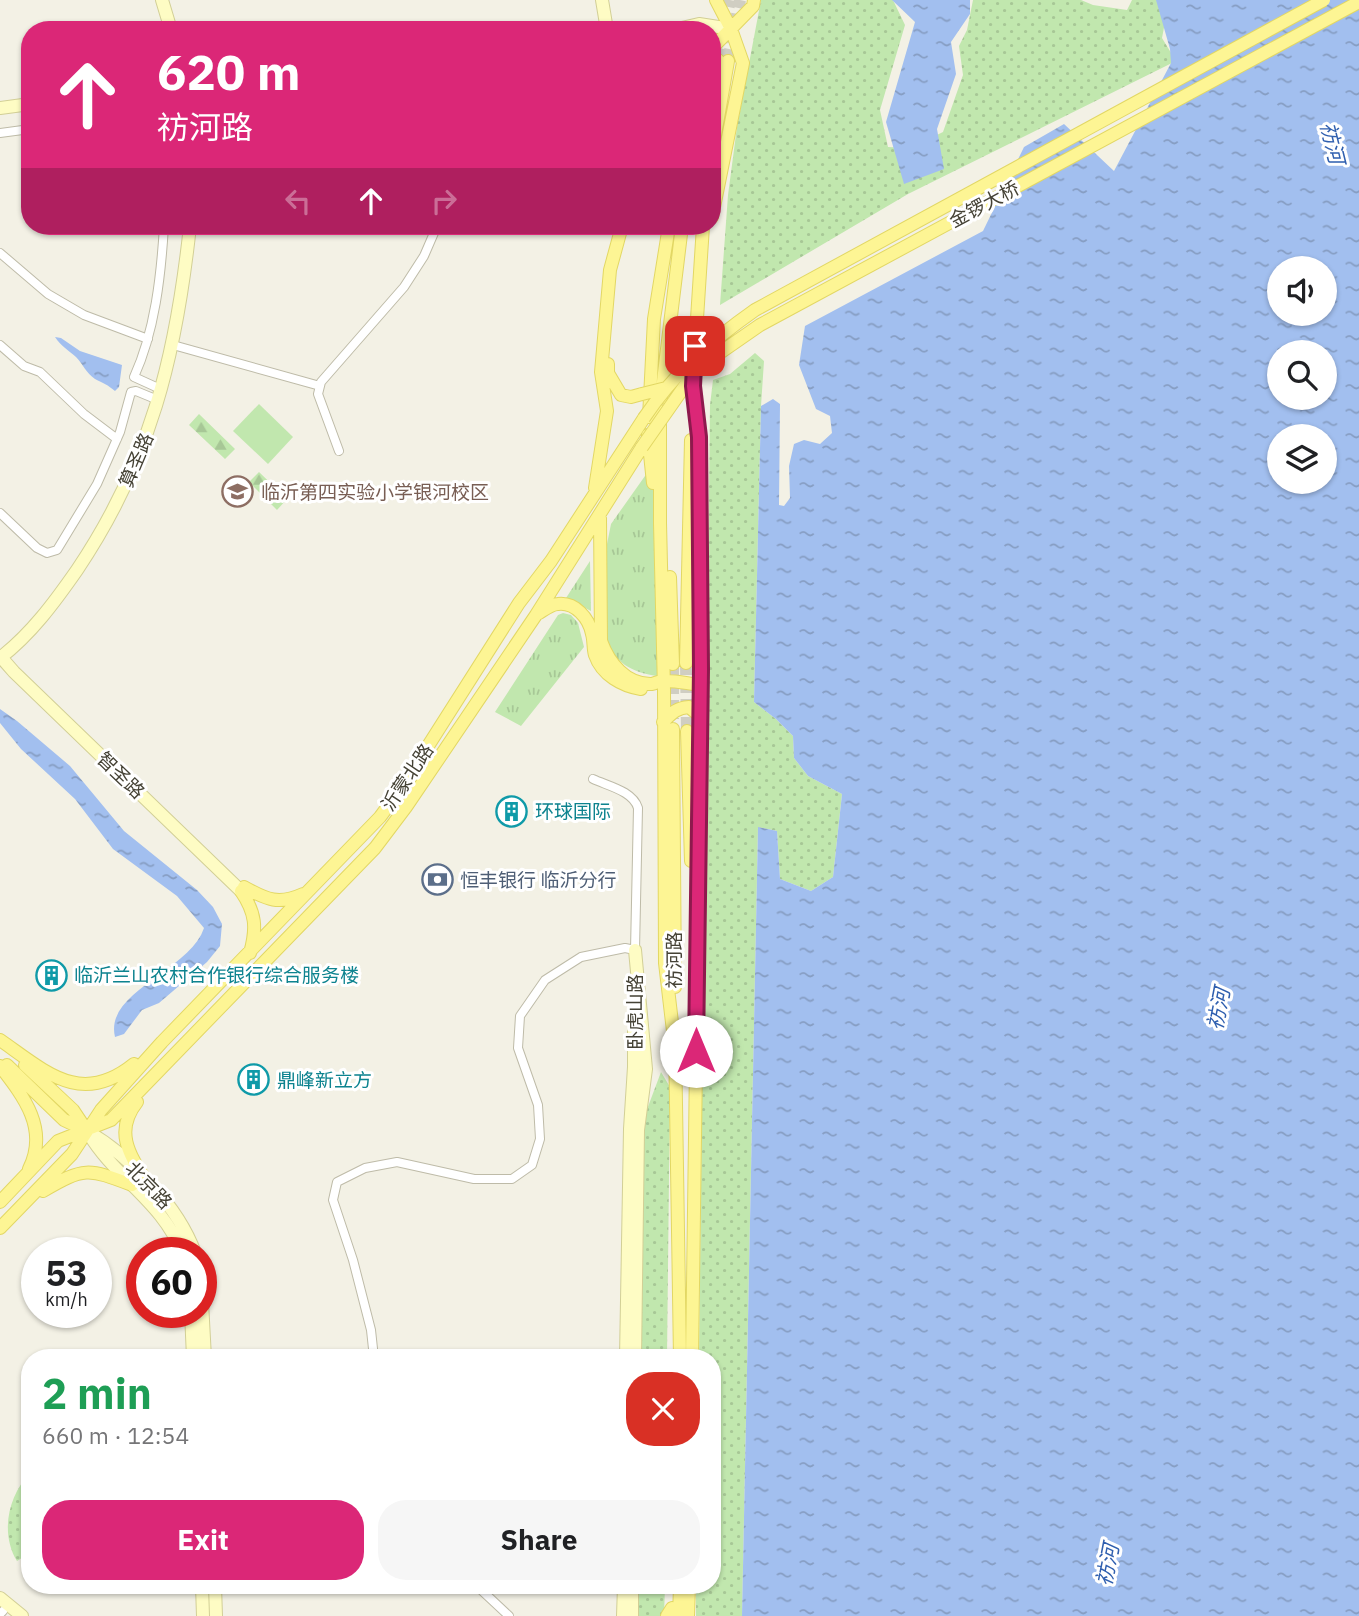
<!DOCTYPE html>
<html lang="en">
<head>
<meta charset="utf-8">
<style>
	:root { --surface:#fff; --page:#f6f6f6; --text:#202124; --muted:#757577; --accent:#db2777 }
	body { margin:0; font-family:"IBM Plex Sans","Noto Sans SC",sans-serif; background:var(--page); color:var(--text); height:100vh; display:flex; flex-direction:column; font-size:26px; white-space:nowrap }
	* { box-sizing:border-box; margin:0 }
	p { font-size:23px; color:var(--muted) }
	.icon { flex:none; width:38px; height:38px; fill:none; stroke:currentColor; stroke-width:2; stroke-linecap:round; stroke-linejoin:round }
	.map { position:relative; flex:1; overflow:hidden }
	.panel { position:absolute; left:21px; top:1349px; width:700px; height:245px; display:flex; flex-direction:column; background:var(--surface); border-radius:28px; box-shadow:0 2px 5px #0004 }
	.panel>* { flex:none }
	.top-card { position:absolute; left:21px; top:21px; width:700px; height:214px; border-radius:28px; box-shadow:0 2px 5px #0004; background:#db2777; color:#fff; overflow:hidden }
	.buttons { position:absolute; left:1267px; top:256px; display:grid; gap:14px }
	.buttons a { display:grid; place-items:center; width:70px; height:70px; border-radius:50%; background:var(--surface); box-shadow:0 2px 5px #0004; font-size:35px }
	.speed { position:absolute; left:21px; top:1237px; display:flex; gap:14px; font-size:35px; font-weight:700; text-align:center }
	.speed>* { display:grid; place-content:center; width:91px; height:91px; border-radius:50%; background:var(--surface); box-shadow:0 2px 5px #0004; line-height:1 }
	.speed small { font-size:18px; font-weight:400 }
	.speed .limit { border:10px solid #d22; background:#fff; color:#111 }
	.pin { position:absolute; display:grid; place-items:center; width:60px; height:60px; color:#fff; margin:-30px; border-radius:14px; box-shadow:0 4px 10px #0006 }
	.me { position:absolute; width:77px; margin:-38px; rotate:0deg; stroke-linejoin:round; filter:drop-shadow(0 0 5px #0008) }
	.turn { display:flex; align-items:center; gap:24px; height:147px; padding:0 21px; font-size:32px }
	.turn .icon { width:91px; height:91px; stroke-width:2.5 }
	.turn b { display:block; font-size:49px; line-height:60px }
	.lanes { display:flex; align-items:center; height:66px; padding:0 21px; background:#0003; justify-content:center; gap:35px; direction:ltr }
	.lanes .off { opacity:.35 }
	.round { display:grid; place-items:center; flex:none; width:74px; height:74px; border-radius:28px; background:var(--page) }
	.overview { display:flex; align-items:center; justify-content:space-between; height:119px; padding:0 21px }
	h1 { font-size:42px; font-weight:700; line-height:52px; color:#1e9e55 }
	.button { display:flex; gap:14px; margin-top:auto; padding:14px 21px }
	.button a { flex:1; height:80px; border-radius:28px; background:var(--accent); color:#fff; font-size:28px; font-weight:700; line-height:80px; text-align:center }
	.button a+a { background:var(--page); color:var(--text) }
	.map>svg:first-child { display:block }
	.grass { fill:url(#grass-tufts) }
	.forest { fill:url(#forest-firs) }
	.park { fill:url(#park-dots) }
	.pitch { fill:#c1e7ae }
	.water { fill:url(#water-ripples); fill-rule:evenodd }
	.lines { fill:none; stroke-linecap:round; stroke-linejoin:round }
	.primary-tunnel { stroke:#d0cec2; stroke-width:12; stroke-dasharray:12 6; stroke-linecap:butt }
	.street-casing { stroke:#bebba8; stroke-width:10 }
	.secondary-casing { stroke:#d2cf96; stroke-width:14 }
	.primary-casing { stroke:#e2d764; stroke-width:14 }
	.street { stroke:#fff; stroke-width:8 }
	.secondary { stroke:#fefcc4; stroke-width:12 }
	.primary { stroke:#fdf594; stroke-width:12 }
	.primary-bridge-casing { stroke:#e2d764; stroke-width:14; stroke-linecap:butt }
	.primary-bridge { stroke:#fdf594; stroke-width:12 }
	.route-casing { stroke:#8e194d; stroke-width:18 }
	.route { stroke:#db2777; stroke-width:12 }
	.labels { text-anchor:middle; stroke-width:6; stroke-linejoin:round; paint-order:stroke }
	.street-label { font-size:19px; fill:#454235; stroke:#fff }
	.education-label { font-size:19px; fill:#785e54; stroke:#fff; text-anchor:start }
	.culture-label { font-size:19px; fill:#0d838f; stroke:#fff; text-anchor:start }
	.service-label { font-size:19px; fill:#4e5e75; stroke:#fff; text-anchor:start }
	.water-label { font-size:21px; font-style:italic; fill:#2f5faf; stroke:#fff }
</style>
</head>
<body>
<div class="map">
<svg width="1359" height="1616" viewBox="0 0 1359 1616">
	<defs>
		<pattern id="grass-tufts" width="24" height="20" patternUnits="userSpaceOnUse" patternTransform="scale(1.75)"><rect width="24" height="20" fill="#c1e7ae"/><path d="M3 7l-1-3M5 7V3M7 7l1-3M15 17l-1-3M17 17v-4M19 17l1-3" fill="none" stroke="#a7c796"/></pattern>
		<pattern id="forest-firs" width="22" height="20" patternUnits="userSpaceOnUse" patternTransform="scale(1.75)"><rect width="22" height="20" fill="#c1e7ae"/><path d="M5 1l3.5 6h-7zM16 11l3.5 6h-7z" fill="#a7c796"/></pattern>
		<pattern id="park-dots" width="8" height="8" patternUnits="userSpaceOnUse" patternTransform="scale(1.75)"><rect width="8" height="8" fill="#c1e7ae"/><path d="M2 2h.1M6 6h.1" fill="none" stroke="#a7c796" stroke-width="1.8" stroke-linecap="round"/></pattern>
		<pattern id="water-ripples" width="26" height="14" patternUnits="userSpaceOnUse" patternTransform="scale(1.75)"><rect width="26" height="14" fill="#a2bfef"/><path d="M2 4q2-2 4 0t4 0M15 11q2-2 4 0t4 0" fill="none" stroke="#869dc2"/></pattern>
	</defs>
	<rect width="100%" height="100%" fill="#f3f1e5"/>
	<path class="grass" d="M657 459V676C631 672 615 663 605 638L606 549 611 524Z
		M590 561 591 611 566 598Z
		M563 613 571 615 578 623 584 647 521 726 495 712 558 615Z"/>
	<path class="forest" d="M199 414 235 449 225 459 189 425Z
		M259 472 287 499 277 510 249 482Z"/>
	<path class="park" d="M761 0H893L905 25 880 110 888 147 910 148 943 132 963 75 959 46 967 30 973 0H1081L1093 5 1127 10 1132 0H1157L1166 17 1162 38 1176 61 908 194 720 305 728 195 737 127Z
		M755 353 764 361 761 406 754 702 776 719 793 736 794 758 808 776 842 794 833 877 811 891 780 879 777 831 758 827 742 1616H696V1586H712V1358H699L710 405 713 380 730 374Z
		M661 1072 670 1087 667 1358H640L643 1120Z
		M30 1473V1553L17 1561C0 1533 8 1496 30 1473Z
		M636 1586H665L664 1616H636Z"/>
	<path class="pitch" d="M259 404 293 437 268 464 233 431Z"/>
	<path class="water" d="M892 0H970V14L951 42 956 74 937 129 944 169 904 184 886 122 915 22Z
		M1156 0H1359V1616H742L758 827 777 831 780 879 811 891 833 877 842 794 808 776 794 758 793 736 776 719 754 702 761 406 773 399 780 404 779 505 784 506 790 498 789 466 794 444 804 440 820 444 832 433 830 416 816 409 799 365 805 326 983 231 1024 147 1064 124 1114 171 1171 63 1170 49ZM1279 268H1325V313H1279ZM1279 352H1325V397H1279ZM1279 436H1325V481H1279Z
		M55 337 61 338 80 351 122 365 119 387 115 391C108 385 103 383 95 379 86 373 83 364 76 357 68 350 61 346 55 337Z
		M0 709 17 721 70 766 124 831 197 890 213 907 222 924 220 946 207 962 159 1003 142 1010 124 1034 115 1037C104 991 190 971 204 928L177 896 113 849 75 799 21 749 0 723Z"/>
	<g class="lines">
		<path class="primary-tunnel" d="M718 60 730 0
			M728 61 740 0
			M686 663 687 731
			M673 664V719"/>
		<defs>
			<path id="street" d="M0 133 30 129
				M0 253 48 294 84 315 148 339
				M0 345 24 366 40 372 84 414 117 439
				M173 345 320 386
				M156 387 134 377C155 331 161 276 164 226
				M339 451 318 394 321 382 404 287 424 256 437 226
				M0 513 37 548 47 553 57 550 97 484 120 432 131 392 136 391 153 398
				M374 1358 371 1330 353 1260 333 1200 337 1182 365 1168 397 1162 474 1179H512L532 1165 540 1139 538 1105 518 1048 520 1016 545 980 581 957 625 948 635 950 638 808C633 791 608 786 593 779
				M477 1586 509 1616
				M0 1614 3 1611"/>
			<path id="secondary" d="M162 0 171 30
				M602 0 607 30
				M673 30 699 24 731 29
				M0 108 30 104
				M0 656 14 672 241 891
				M0 658C31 634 54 603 77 570 151 460 176 356 190 226
				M635 950 646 1069 638 1130 635 1358
				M87 1131C130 1156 178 1206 195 1253
				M89 1134C115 1178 164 1203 182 1253
				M201 1283 205 1358
				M191 1312 193 1358
				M626 1358 630 1129 634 1067V1027
				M202 1586 203 1616
				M215 1586 216 1616
				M0 1598 22 1616
				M623 1616 624 1586
				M632 1616V1586"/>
			<path id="primary" d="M712 48 753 6 754 0
				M712 89 718 60
				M712 152 728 61
				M712 217 743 63 731 29 716 0
				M608 364V373L621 395 631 397 642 394
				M694 365 703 226
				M693 386 699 437 701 669 696 1072
				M661 398 682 226
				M660 411V523L664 690 665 963 675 1048
				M649 417 654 319 669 226
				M648 435 653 483
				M595 488 607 411 601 372 610 270 622 226
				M600 518 601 641C609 663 626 685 652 684 656 683 659 681 663 681 675 680 689 684 701 685
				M670 577 673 664
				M539 613C544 610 552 604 558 604 575 602 589 618 592 634 594 640 593 649 595 655 602 675 622 686 641 689
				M686 663 691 440
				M663 722C672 713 676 708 689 707L701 717
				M673 729 675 987
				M687 731 691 861
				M244 887C267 900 279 905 303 894
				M241 891C256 913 257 928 250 953
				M0 1040C46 1072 81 1107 134 1064
				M675 1040 680 1358
				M7 1065 64 1120 83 1129
				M25 1065 73 1110 87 1131
				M0 1066C24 1097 49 1129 29 1169
				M137 1102C114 1131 129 1154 146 1181
				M43 1191C84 1167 88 1168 132 1185
				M0 1202 58 1141 111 1120 375 848 406 807 536 615 642 447
				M0 1228 72 1154 101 1110 162 1042 380 817 400 790 519 603 551 561 644 418
				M692 1358 696 1064
				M667 1616 672 1608
				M679 1616 680 1586
				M688 1616 689 1586"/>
		</defs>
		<use href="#street" class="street-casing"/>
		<use href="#secondary" class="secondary-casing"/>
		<use href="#primary" class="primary-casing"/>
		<use href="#street" class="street"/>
		<use href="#secondary" class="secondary"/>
		<use href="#primary" class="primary"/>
		<defs>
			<path id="primary-bridge" d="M642 394 666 388
				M644 418C674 373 711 341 755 310L1324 0
				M642 447 691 377 711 359 760 325 1359 2"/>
		</defs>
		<use href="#primary-bridge" class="primary-bridge-casing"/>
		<use href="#primary-bridge" class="primary-bridge"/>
	</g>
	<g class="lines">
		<defs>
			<path id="route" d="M695 346 693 386 699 437 701 669 696 1051"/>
		</defs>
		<use href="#route" class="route-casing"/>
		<use href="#route" class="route"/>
	</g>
	<defs>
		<symbol id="school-ring" viewBox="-11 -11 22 22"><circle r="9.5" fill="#fff" stroke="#8d6e63" stroke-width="1.5"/><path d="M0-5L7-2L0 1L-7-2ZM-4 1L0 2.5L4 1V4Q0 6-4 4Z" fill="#8d6e63"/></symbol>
		<symbol id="building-ring" viewBox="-11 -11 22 22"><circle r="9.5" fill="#fff" stroke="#0f9aa8" stroke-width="1.5"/><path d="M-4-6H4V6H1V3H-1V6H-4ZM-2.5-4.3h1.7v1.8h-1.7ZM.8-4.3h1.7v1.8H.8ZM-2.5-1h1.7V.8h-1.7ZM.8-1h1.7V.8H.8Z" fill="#0f9aa8"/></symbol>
		<symbol id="bank-ring" viewBox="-11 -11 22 22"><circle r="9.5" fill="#fff" stroke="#5c6f8a" stroke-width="1.5"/><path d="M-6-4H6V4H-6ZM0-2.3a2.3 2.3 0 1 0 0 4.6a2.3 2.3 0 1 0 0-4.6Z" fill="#5c6f8a"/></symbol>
	</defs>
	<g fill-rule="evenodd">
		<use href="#school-ring" x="220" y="474" width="35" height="35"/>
		<use href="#building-ring" x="494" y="794" width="35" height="35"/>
		<use href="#bank-ring" x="420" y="862" width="35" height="35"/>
		<use href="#building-ring" x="34" y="958" width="35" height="35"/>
		<use href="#building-ring" x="236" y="1062" width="35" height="35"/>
	</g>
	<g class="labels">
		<g class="street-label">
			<text transform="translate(984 204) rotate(-28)" y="7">金锣大桥</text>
			<text transform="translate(136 460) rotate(-67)" y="7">算圣路</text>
			<text transform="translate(121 775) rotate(44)" y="7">智圣路</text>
			<text transform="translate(407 777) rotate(-56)" y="7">沂蒙北路</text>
			<text transform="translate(674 960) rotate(-90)" y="7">祊河路</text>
			<text transform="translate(635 1012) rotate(-90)" y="7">卧虎山路</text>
			<text transform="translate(149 1185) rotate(46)" y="7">北京路</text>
		</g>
		<g class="education-label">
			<text x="261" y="499">临沂第四实验小学银河校区</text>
		</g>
		<g class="culture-label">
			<text x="535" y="818">环球国际</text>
			<text x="74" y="982">临沂兰山农村合作银行综合服务楼</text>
			<text x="277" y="1087">鼎峰新立方</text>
		</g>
		<g class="service-label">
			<text x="460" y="887">恒丰银行 临沂分行</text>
		</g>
		<g class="water-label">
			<text transform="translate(1332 143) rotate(76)" y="7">祊河</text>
			<text transform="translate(1219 1009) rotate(-79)" y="7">祊河</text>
			<text transform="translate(1108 1565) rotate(-79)" y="7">祊河</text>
		</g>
	</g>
</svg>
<div class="buttons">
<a><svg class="icon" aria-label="sound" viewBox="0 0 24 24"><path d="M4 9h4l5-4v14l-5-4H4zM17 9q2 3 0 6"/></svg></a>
<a><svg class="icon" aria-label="search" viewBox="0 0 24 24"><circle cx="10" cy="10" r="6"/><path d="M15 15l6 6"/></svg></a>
<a><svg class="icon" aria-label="layers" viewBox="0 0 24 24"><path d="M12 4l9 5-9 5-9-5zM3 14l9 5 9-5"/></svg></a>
</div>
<div class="speed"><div>53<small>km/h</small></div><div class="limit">60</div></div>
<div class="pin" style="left:695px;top:346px;background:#d93025"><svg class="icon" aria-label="arrive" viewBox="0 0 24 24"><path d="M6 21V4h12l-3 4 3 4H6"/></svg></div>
<svg class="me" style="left:696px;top:1051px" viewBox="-20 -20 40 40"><circle r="19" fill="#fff"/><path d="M0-13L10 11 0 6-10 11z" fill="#db2777"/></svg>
<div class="top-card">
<div class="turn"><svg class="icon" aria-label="ahead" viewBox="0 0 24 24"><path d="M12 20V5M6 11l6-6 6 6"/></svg><div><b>620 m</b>祊河路</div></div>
<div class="lanes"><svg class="icon off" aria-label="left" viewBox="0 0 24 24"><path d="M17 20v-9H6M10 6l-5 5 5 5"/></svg><svg class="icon" aria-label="ahead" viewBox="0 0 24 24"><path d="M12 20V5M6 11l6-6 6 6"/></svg><svg class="icon off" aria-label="right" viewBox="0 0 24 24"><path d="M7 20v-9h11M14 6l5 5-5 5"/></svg></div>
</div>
<section class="panel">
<div class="overview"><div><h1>2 min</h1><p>660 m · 12:54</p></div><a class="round" style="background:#d93025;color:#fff"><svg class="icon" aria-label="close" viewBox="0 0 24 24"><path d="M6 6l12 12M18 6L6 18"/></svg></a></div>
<div class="button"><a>Exit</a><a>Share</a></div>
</section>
</div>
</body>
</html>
